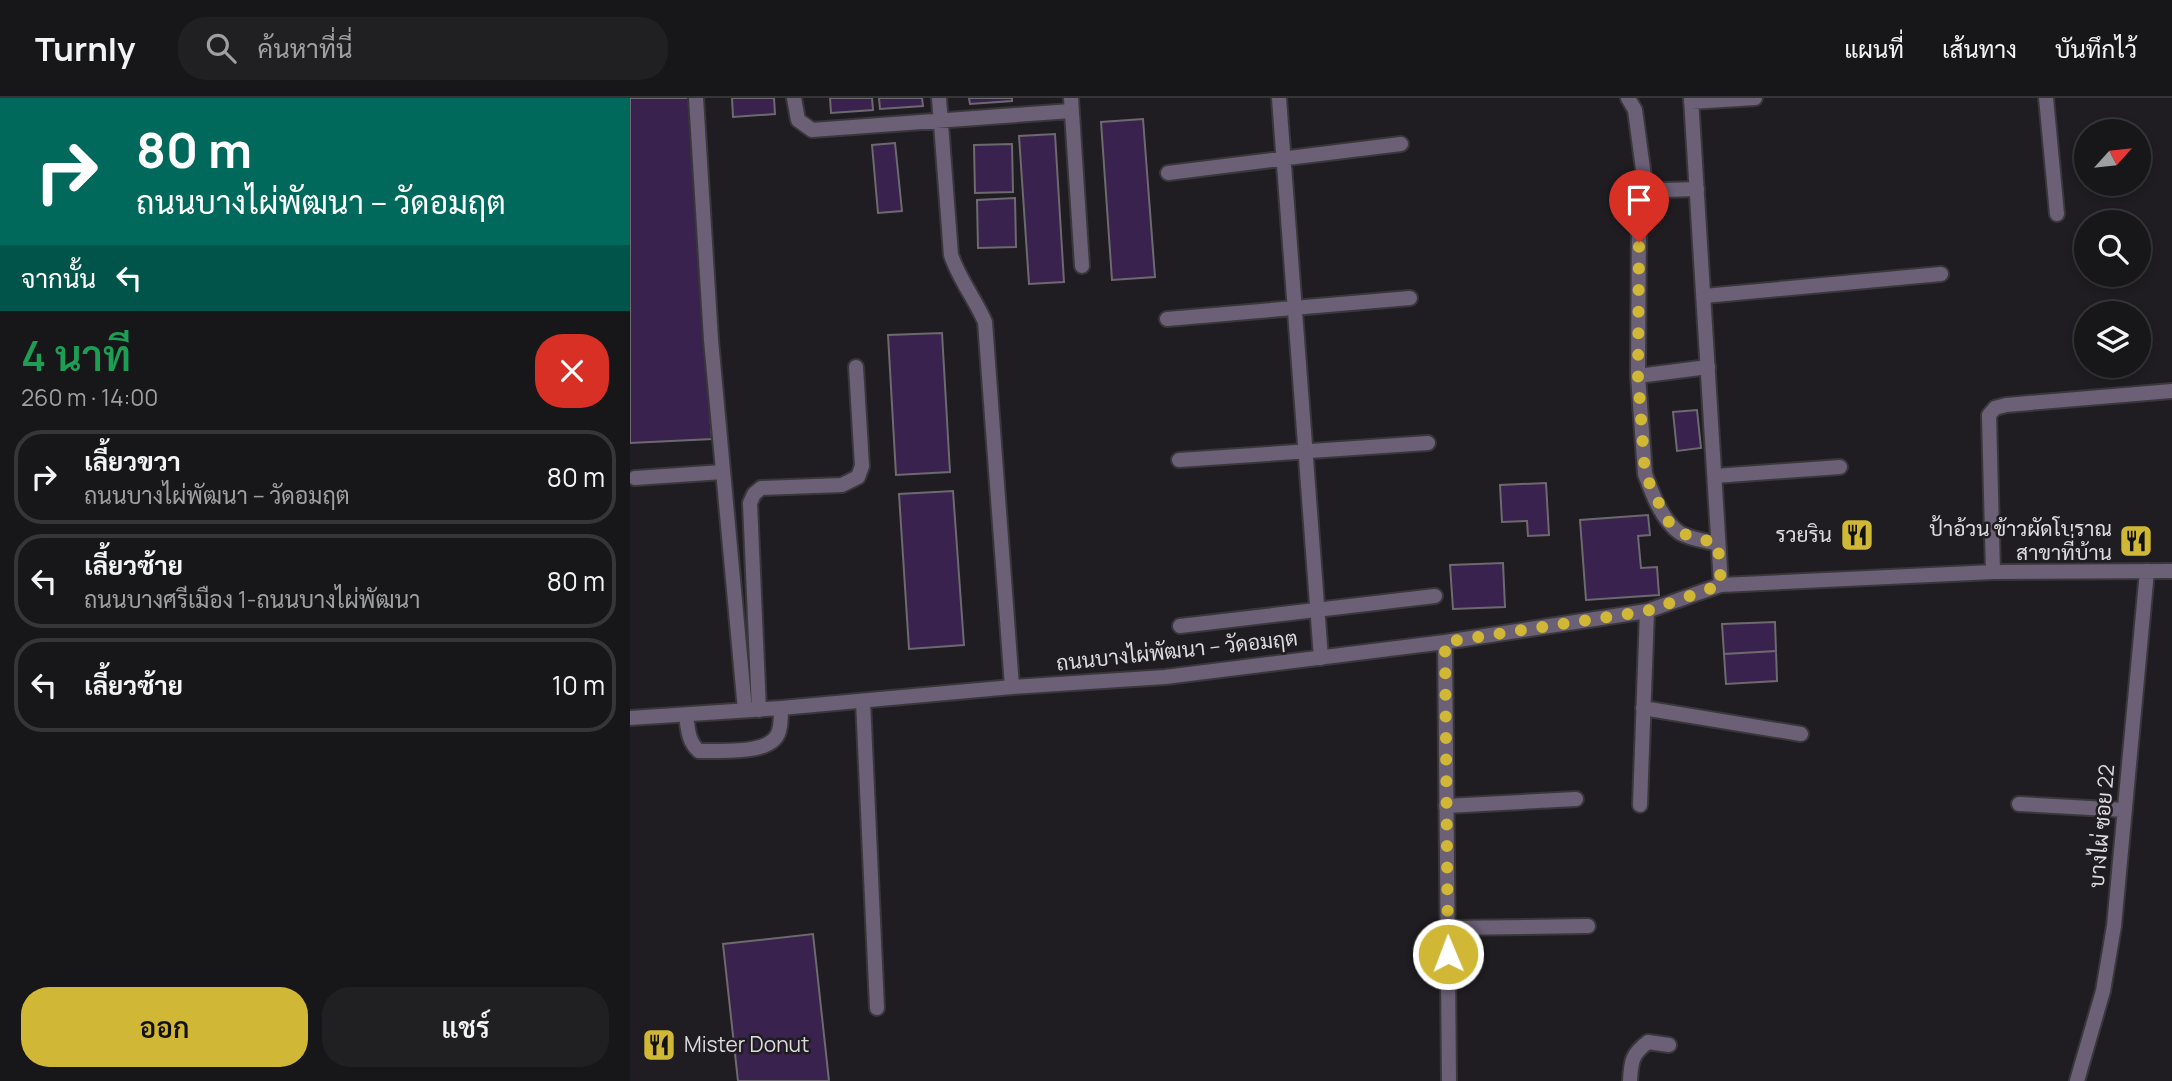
<!DOCTYPE html>
<html lang="th">
<head>
<meta charset="utf-8">
<style>
	:root { --surface:#171619; --page:#201f22; --text:#f1f3f6; --muted:#9e9fa2; --line:#363538; --accent:#d1b736 }
	body { margin:0; font-family:Manrope,Sarabun,sans-serif; background:var(--page); color:var(--text); height:100vh; display:flex; flex-direction:column; font-size:26px; white-space:nowrap }
	* { box-sizing:border-box; margin:0 }
	p { font-size:23px; color:var(--muted) }
	.icon { flex:none; width:38px; height:38px; fill:none; stroke:currentColor; stroke-width:2; stroke-linecap:round; stroke-linejoin:round }
	.map { position:relative; flex:1; overflow:hidden }
	.details { display:flex; flex-direction:column; background:var(--surface); width:630px }
	.details>* { flex:none }
	.hud { background:#00695c; color:#fff; overflow:hidden }
	.needle { width:46px; rotate:63deg }
	.buttons { position:absolute; left:1444px; top:21px; display:grid; gap:14px }
	.buttons a { display:grid; place-items:center; width:77px; height:77px; border-radius:50%; background:var(--surface); box-shadow:0 4px 10px #0003,0 0 0 2px var(--line); font-size:35px }
	.pin { position:absolute; display:grid; place-items:center; width:60px; height:60px; color:#fff; margin:-72px -30px; border-radius:50% 50% 50% 0; rotate:-45deg; box-shadow:0 0 7px #0007 }
	.pin .icon { rotate:45deg }
	.me { position:absolute; width:77px; margin:-38px; rotate:359deg; stroke-linejoin:round; filter:drop-shadow(0 0 5px #0008) }
	.turn { display:flex; align-items:center; gap:24px; height:147px; padding:0 21px; font-size:32px }
	.turn .icon { width:91px; height:91px; stroke-width:2.5 }
	.turn b { display:block; font-size:49px; line-height:60px }
	.then { display:flex; align-items:center; height:66px; padding:0 21px; background:#0003; gap:14px; font-size:26px }
	.round { display:grid; place-items:center; flex:none; width:74px; height:74px; border-radius:28px; background:var(--page) }
	.summary { display:flex; align-items:center; justify-content:space-between; height:119px; padding:0 21px }
	h1 { font-size:42px; font-weight:600; line-height:52px; color:#1e9e55 }
	.action { display:flex; gap:14px; margin-top:auto; padding:14px 21px }
	.action a { flex:1; height:80px; border-radius:28px; background:var(--accent); color:#111; font-size:28px; font-weight:600; line-height:80px; text-align:center }
	.action a+a { background:var(--page); color:var(--text) }
	ul { padding:0; list-style:none }
	li { display:flex; align-items:center; gap:21px; height:94px; margin:0 14px 10px; padding:0 7px; border:4px solid var(--line); border-radius:28px }
	li div { flex:1 }
	li b { display:block; font-size:26px }
	li em { font-style:normal }
	header { display:flex; align-items:center; gap:42px; box-sizing:border-box; height:98px; padding:0 35px; background:var(--surface); border-bottom:2px solid var(--line) }
	header strong { font-size:33px }
	nav { display:flex; gap:38px; margin-inline-start:auto; font-size:24px }
	.search { width:490px; height:63px; background:var(--page); display:flex; align-items:center; gap:18px; box-sizing:border-box; padding:0 24px; border-radius:28px; color:var(--muted); font-size:26px }
	main { display:flex; flex:1; min-height:0 }
	.map>svg:first-child { display:block }
	.building { fill:#39224d; stroke:#6c6a6e; stroke-width:2 }
	.lines { fill:none; stroke-linecap:round; stroke-linejoin:round }
	.lane-casing { stroke:#39373b; stroke-width:18 }
	.street-casing { stroke:#39373b; stroke-width:18 }
	.lane { stroke:#6b6076; stroke-width:14 }
	.street { stroke:#6b6076; stroke-width:14 }
	.route { stroke:#d1b736; stroke-width:12; stroke-dasharray:0 21.6 }
	.labels { text-anchor:middle; stroke-width:5; stroke-linejoin:round; paint-order:stroke }
	.poi-label { font-size:21px; fill:#dbdadd; stroke:#1f1d21; text-anchor:end }
	.street-label { font-size:21px; fill:#dbdadd; stroke:#1f1d21 }
</style>
</head>
<body>
<header>
<strong>Turnly</strong>
<div class="search"><svg class="icon" aria-label="search" viewBox="0 0 24 24"><circle cx="10" cy="10" r="6"/><path d="M15 15l6 6"/></svg>ค้นหาที่นี่</div>
<nav><a>แผนที่</a><a>เส้นทาง</a><a>บันทึกไว้</a></nav>
</header>
<main>
<section class="details">
<div class="hud">
<div class="turn"><svg class="icon" aria-label="right" viewBox="0 0 24 24"><path d="M7 20v-9h11M14 6l5 5-5 5"/></svg><div><b>80 m</b>ถนนบางไผ่พัฒนา – วัดอมฤต</div></div>
<div class="then">จากนั้น<svg class="icon" aria-label="left" viewBox="0 0 24 24"><path d="M17 20v-9H6M10 6l-5 5 5 5"/></svg></div>
</div>
<div class="summary"><div><h1>4 นาที</h1><p>260 m · 14:00</p></div><a class="round" style="background:#d93025;color:#fff"><svg class="icon" aria-label="close" viewBox="0 0 24 24"><path d="M6 6l12 12M18 6L6 18"/></svg></a></div>
<ul>
<li><svg class="icon" aria-label="right" viewBox="0 0 24 24"><path d="M7 20v-9h11M14 6l5 5-5 5"/></svg><div><b>เลี้ยวขวา</b><p>ถนนบางไผ่พัฒนา – วัดอมฤต</p></div><em>80 m</em></li>
<li><svg class="icon" aria-label="left" viewBox="0 0 24 24"><path d="M17 20v-9H6M10 6l-5 5 5 5"/></svg><div><b>เลี้ยวซ้าย</b><p>ถนนบางศรีเมือง 1-ถนนบางไผ่พัฒนา</p></div><em>80 m</em></li>
<li><svg class="icon" aria-label="left" viewBox="0 0 24 24"><path d="M17 20v-9H6M10 6l-5 5 5 5"/></svg><div><b>เลี้ยวซ้าย</b></div><em>10 m</em></li>
</ul>
<div class="action"><a>ออก</a><a>แชร์</a></div>
</section>
<div class="map">
<svg width="1542" height="983" viewBox="0 0 1542 983">
	<rect width="100%" height="100%" fill="#1f1d21"/>
	<path class="building" d="M0 0H59L82 341 0 345Z
		M102 0H144L145 16 103 19Z
		M200 0H242L243 12 201 15Z
		M249 0H292L293 8 250 11Z
		M339 0H382V3L340 6Z
		M513 21 525 179 482 182 471 24Z
		M425 36 434 184 399 186 389 38Z
		M265 45 272 113 248 115 242 47Z
		M382 46 383 94 345 95 344 47Z
		M385 100 386 149 348 150 347 102Z
		M312 235 320 374 266 377 258 237Z
		M1067 312 1071 350 1047 353 1043 314Z
		M916 385 919 437 898 438 897 423 872 424 870 387Z
		M323 393 334 547 279 551 269 396Z
		M1018 417 1020 437 1008 438 1011 470 1027 469 1029 497 956 502 950 422Z
		M873 465 875 509 823 511 820 467Z
		M1145 524 1146 553 1094 556 1092 526Z
		M1146 553 1147 583 1096 586 1094 556Z
		M183 836 199 983H108L93 846Z"/>
	<g class="lines">
		<defs>
			<path id="lane" d="M66 0 81 242 115 612
				M998 0 1005 12 1017 101
				M1067 91 1034 92 1017 101 1009 118 1008 278 1015 376C1022 395 1032 423 1050 435 1060 441 1077 443 1088 446
				M1074 198 1311 176
				M1008 278 1078 269
				M1085 378 1210 369
				M5 380 93 374
				M233 603 247 910
				M56 617C58 631 58 644 69 653 90 652 142 658 149 633 151 626 151 618 151 610
				M816 708 946 701"/>
			<path id="street" d="M164 0 168 22 182 32 441 13
				M309 0 321 157C329 181 345 201 355 224L382 589
				M441 0 452 168
				M649 0 691 560
				M1061 0 1091 487
				M1416 0 1427 116
				M1061 4 1125 0
				M538 75 771 46
				M537 221 780 200
				M549 362 798 345
				M1363 474 1359 317 1365 310 1376 307 1542 293
				M550 528 805 498
				M815 544 819 983
				M1013 610 1171 636
				M129 612 120 405 124 396 131 390 212 387 228 379 232 368 226 269
				M0 620 151 610 382 589 535 579 815 544 1017 513 1091 487 1363 474 1542 473
				M1389 706 1495 712
				M1010 707 1017 513
				M817 830 958 828
				M1000 983C1001 963 1002 956 1018 944L1039 947
				M1447 983 1473 893 1484 828 1517 473"/>
		</defs>
		<use href="#lane" class="lane-casing"/>
		<use href="#street" class="street-casing"/>
		<use href="#lane" class="lane"/>
		<use href="#street" class="street"/>
	</g>
	<g class="lines">
		<path class="route" d="M818 856 815 544 1017 513 1091 487 1088 446 1051 435 1037 422 1015 376 1008 278 1009 144"/>
	</g>
	<defs>
		<symbol id="restaurant-square" viewBox="-11 -11 22 22"><rect x="-9" y="-9" width="18" height="18" rx="4" fill="#d1b736" stroke="#1f1d21"/><path d="M-5-6h1v4h1v-4h1v4h1v-4h1v5L-1.5 .5V6h-2V.5L-5-1ZM5-6V6H3V1.5H1.5Q1.5-4 5-6Z" fill="#111"/></symbol>
	</defs>
	<g fill-rule="evenodd">
		<use href="#restaurant-square" x="1208" y="418" width="38" height="38"/>
		<use href="#restaurant-square" x="1487" y="424" width="38" height="38"/>
		<use href="#restaurant-square" x="10" y="928" width="38" height="38"/>
	</g>
	<g class="labels">
		<g class="poi-label">
			<text x="1482" y="438">ป้าอ้วน ข้าวผัดโบราณ<tspan x="1482" dy="24">สาขาที่บ้าน</tspan></text>
			<text x="1202" y="444">รวยริน</text>
			<text x="54" y="954" text-anchor="start">Mister Donut</text>
		</g>
		<g class="street-label">
			<text transform="translate(547 553) rotate(-6)" y="7">ถนนบางไผ่พัฒนา – วัดอมฤต</text>
			<text transform="translate(1472 728) rotate(-85)" y="7">บางไผ่ ซอย 22</text>
		</g>
	</g>
</svg>
<div class="buttons">
<a><svg class="needle" viewBox="-14 -14 28 28"><path d="M0-13l5 13h-10z" fill="#e53935"/><path d="M0 13l5-13h-10z" fill="#9e9fa2"/></svg></a>
<a><svg class="icon" aria-label="search" viewBox="0 0 24 24"><circle cx="10" cy="10" r="6"/><path d="M15 15l6 6"/></svg></a>
<a><svg class="icon" aria-label="layers" viewBox="0 0 24 24"><path d="M12 4l9 5-9 5-9-5zM3 14l9 5 9-5"/></svg></a>
</div>
<div class="pin" style="left:1009px;top:144px;background:#d93025"><svg class="icon" aria-label="arrive" viewBox="0 0 24 24"><path d="M6 21V4h12l-3 4 3 4H6"/></svg></div>
<svg class="me" style="left:818px;top:856px" viewBox="-20 -20 40 40"><circle r="17" fill="#d1b736" stroke="#fff" stroke-width="3"/><path d="M0-11L8 9 0 5-8 9z" fill="#fff"/></svg>
</div>
</main>
</body>
</html>
